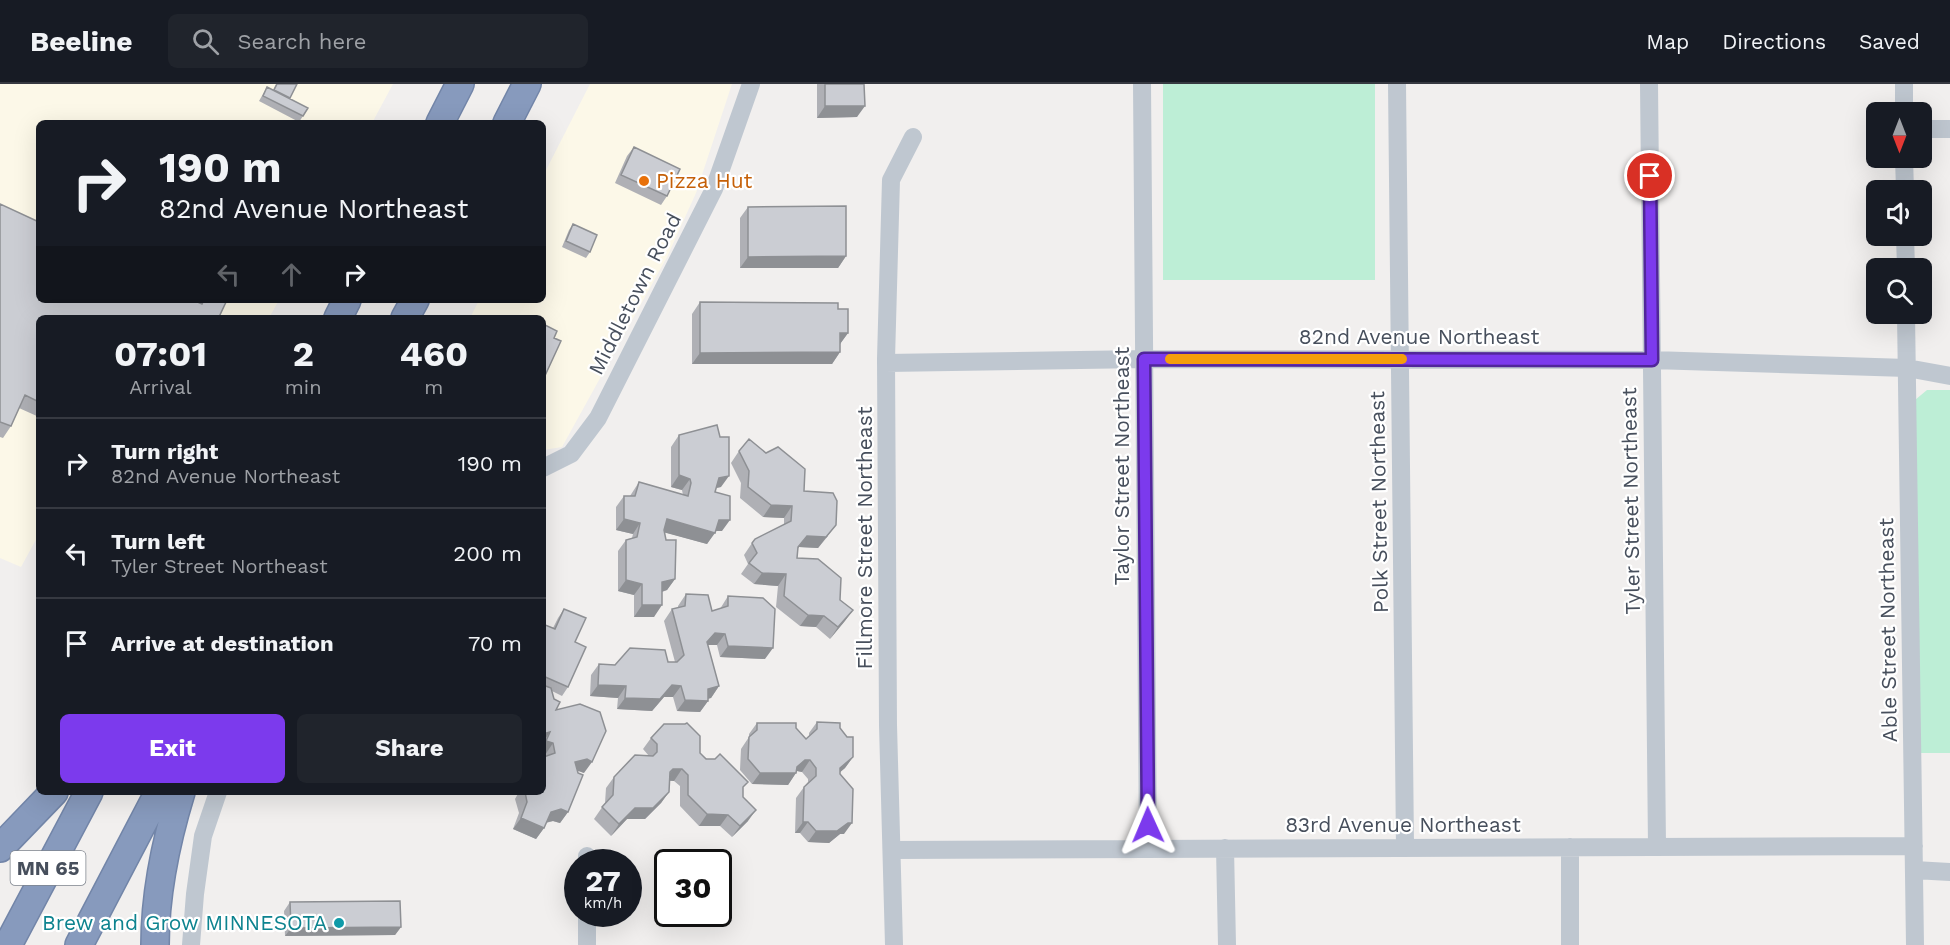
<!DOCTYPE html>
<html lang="en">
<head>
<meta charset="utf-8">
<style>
	:root { --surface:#171b24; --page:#20242c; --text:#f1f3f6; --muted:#9ea1a6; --line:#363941; --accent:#7c3aed }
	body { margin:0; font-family:"Work Sans",sans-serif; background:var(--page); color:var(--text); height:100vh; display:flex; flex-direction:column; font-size:22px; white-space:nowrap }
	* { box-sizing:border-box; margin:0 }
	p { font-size:20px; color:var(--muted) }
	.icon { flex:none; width:33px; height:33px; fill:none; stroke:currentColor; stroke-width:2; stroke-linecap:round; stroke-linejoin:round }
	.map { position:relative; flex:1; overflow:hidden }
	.sheet { position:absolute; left:36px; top:231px; width:510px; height:480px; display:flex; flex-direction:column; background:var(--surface); border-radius:9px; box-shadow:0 6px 24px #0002 }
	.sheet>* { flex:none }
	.top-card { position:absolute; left:36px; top:36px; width:510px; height:183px; border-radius:9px; box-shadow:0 6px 24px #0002; background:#171b24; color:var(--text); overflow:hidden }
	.needle { width:39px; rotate:180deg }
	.buttons { position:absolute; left:1866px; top:18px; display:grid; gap:12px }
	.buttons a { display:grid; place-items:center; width:66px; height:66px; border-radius:9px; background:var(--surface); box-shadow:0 6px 24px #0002; font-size:30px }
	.speed { position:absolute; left:564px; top:765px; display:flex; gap:12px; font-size:30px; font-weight:700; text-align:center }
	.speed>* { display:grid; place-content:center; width:78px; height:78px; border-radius:50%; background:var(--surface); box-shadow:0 6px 24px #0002; line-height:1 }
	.speed small { font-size:15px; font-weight:400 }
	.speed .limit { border:3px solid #111; border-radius:9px; background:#fff; color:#111 }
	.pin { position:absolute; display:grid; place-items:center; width:51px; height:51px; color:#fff; margin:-26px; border:3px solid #fff; border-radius:50%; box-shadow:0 2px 6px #0007 }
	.me { position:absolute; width:66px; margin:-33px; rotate:359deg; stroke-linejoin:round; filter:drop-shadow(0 0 4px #0008) }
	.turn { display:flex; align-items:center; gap:21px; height:126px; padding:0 24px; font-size:27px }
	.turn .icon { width:78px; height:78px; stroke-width:2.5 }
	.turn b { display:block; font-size:42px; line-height:51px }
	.lanes { display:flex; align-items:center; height:57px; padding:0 24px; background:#0003; justify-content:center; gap:30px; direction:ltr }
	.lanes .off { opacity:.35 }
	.eta { display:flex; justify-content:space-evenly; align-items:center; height:102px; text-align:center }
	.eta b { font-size:36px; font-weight:700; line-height:42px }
	.primary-button { display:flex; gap:12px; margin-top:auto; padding:12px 24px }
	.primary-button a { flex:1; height:69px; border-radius:9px; background:var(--accent); color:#fff; font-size:24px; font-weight:700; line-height:69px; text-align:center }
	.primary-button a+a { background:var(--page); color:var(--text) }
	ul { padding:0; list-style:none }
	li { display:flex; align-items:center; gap:18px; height:90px; padding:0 24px; border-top:2px solid var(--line) }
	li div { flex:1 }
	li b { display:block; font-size:22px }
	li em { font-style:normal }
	header { display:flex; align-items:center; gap:36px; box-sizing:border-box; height:84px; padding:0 30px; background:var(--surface); border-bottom:2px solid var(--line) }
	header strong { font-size:28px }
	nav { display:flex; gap:33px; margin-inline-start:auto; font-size:21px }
	.search { width:420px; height:54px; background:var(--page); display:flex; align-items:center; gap:15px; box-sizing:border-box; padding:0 21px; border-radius:9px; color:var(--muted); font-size:22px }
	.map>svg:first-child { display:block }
	.commercial { fill:#fcf8e8 }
	.green { fill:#bdeed6 }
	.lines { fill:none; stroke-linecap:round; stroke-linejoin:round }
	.highway-casing { stroke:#7285a8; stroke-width:30 }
	.minor { stroke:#bfc7d0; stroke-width:18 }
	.highway { stroke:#879abd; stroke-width:27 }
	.wall { fill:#afb0b5 }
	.shaded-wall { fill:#8e9094 }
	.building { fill:#cbcdd3; stroke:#8e9094; stroke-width:1.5 }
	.route-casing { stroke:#51269a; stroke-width:15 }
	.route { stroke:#7c3aed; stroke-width:10 }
	.slow { stroke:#f59e0b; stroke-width:10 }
	.food-dot { fill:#e8710a; stroke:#fff; stroke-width:2 }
	.culture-dot { fill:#0f9aa8; stroke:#fff; stroke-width:2 }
	.labels { text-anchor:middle; stroke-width:4.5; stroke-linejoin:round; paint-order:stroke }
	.shield { fill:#fff; stroke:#7e848d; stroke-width:1.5 }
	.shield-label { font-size:20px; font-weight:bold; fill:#474f5c }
	.food-label { font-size:21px; fill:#c56008; stroke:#fff; text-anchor:start }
	.street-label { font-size:21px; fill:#474f5c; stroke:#fff }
	.culture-label { font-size:21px; fill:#0d838f; stroke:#fff; text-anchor:end }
</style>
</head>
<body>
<header>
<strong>Beeline</strong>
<div class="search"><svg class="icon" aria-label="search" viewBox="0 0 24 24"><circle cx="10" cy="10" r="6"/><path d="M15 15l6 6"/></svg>Search here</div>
<nav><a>Map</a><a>Directions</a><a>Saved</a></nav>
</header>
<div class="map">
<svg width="1950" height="861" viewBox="0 0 1950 861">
	<rect width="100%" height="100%" fill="#f1efee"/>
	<path class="commercial" d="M0 0H393L372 39H39V216H279L269 234H39V450L21 483 0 474Z
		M590 0H732L696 109 667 173 562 363 543 366V234H470L479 216H543V92Z"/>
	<path class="green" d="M1163 0H1375V196H1163Z
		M1927 306H1950V669H1919L1915 316Z"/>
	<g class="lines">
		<defs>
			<path id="highway" d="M440 39 460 0
				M507 39 527 0
				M338 234 347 216
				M405 234 415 216
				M0 764 54 708
				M8 861 89 708
				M79 861 159 708
				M155 861C155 809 166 757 181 708"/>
		</defs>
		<use href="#highway" class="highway-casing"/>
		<path class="minor" d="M1142 0 1148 764
			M1397 0 1405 763
			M1649 0 1657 762
			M1904 0V28
			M1922 45H1950
			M1904 74 1905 106
			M1905 152 1906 184
			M1906 230 1915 861
			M886 279 1144 275 1652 276 1907 284 1950 292
			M543 384 571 370 598 334 714 105 751 0
			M1225 764 1227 861
			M892 766 1914 762
			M587 772V778
			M1914 786 1950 788
			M587 830V861
			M191 861 195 810 203 752 218 708
			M894 861 888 641 886 275 891 96 913 53
			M1570 861V763"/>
		<use href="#highway" class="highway"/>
	</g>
	<path class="wall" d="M276 0H297L290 14 303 32 299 38 259 17 267 3 273 6Z
		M817 0H864L857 33 817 34Z
		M634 63 667 112 661 121 615 99 627 72Z
		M0 120 39 216 200 219 202 216H227L219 233 39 234V333L19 324 11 342 3 354 0 353Z
		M748 123 846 172 838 184H740V134Z
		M573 140 590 168 586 174 562 163 569 146Z
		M700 218 838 225 848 249 840 260V268L832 280H692V230Z
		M679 351 721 403 716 404 715 408 722 447H715L707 460 664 448 675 495 667 506 662 508 654 533H634V511L618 507V467L626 456 632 454 633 450 616 446V423L624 412H630L639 398 683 411 682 406 671 403V363Z
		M739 367 804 407 828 452 818 464 799 463 798 464 797 474 840 516 853 526 830 555 816 543 800 542 776 523 778 502 754 500 741 490 748 480 744 471 752 459 784 441V434L763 433 740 414 741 399 731 379Z
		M686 510 712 527 720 525 728 512 765 575 720 573 717 561H708L719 602 711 614 708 615V617L700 628 677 627 673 613H664L652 627 617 625 618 614 590 612 591 591 599 580 615 581 668 578H675L664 537 672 525 678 524V522Z
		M564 525 575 558 568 603 562 612 552 607 556 626 584 689 578 687 568 728 560 739 553 737 546 739 544 744 536 755 513 745 519 729 515 715 519 708H543L545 672V671L543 670V540L553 544 558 534Z
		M817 638 840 644 853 673 845 684 840 688 844 750H840L829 759 808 758 800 749H795L796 714 804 703 808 698V695L802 688 797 687 788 701 752 700 740 686 741 665 749 653V650L757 639 796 644 806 655 809 652V649Z
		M651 654 700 669 743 705V713L748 737 732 753 720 742H699L680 722V702L674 697H669V708L661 719 645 735H627L611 752 594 735 605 719 606 704 614 693 649 672 643 665Z
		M290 818 401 843 395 851 285 852 284 827Z"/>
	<path class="shaded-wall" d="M825 22H865L857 33 817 34Z
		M846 172 838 184H740L748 173Z
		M840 249H848L840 260Z
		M840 268 832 280H692L700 269Z
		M679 391 690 395 682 406 671 403Z
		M729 392 721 403 711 405 719 394Z
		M771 421 792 422 784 434 763 433Z
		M624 435 640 439 633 450 616 446Z
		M667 435 715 449 707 460 659 447Z
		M719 436H730L722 447H711Z
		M836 441 818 464 799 463 790 474 807 452Z
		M762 489 786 490 778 502 754 500Z
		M675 495 667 506 654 510 662 498Z
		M626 496 642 500 634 511 618 507Z
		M642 521H662L654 533H634Z
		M853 526 845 537 830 555 838 543Z
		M808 531 824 532 816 543 800 542Z
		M715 549 725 550 717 561H707V558Z
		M728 562 773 564 765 575 720 573Z
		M598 601 626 602 618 614 590 612Z
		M672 601 681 602 673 613H664L652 627 617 625 625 614Z
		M719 602 711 614 701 616 708 617 700 628 677 627 685 616 708 605Z
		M550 648 543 658V650Z
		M546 657 553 659 545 671 543 670V662Z
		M853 673 845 684 832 695 840 684Z
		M587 675 592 678 584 689 579 687 567 690 575 678Z
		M805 676H810L802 688 797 687 796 689 788 701 752 700 760 689Z
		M673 685H682L674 697 665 696Z
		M669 708 661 719 645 735H627L611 752 619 740 635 724Z
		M561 725 568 728 560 739 553 737 543 739 551 728Z
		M756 726 748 737 732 753 740 742Z
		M707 730 728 731 720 742H699Z
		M521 734 544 744 536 755 513 745Z
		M803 738H808L800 749H795Z
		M848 739H852L844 750H840L829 759 808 758 816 747Z
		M401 843 395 851 285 852 291 844Z"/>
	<path class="building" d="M277 0H297L290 14 274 6Z
		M825 0H864L865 22H825Z
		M267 3 308 24 303 32 263 12Z
		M634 63 680 85 667 112 621 91Z
		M0 120 39 138V216H193L202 220 204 216H227L219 233 221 234H39V318L25 311 11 342 0 338Z
		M846 122V172L748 173V123Z
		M573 140 597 151 590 168 566 157Z
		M700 218 838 219V225H848V249H840V268L700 269Z
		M543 240 557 247 554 254 561 257 543 296Z
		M717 341 720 353H729V392L719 394 715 408 730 412V436H719L715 449 667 435 664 446 666 456H676L675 495 662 498V521H642V500L626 496V456L637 453 640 439 624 435V412H635L639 398 688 412 691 399 690 395 679 391V351Z
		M749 355 766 369 778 363 805 385 804 407 833 409 837 417 836 441 826 453 807 452 798 463 797 474 818 475 841 494 840 516 853 526 838 543 824 532 808 531 784 512 786 490 762 489 749 479 757 469 752 459 755 455 791 437 792 422 771 421 748 403 749 387 739 367Z
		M686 510 708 511 712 527 728 522V512L763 514 775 525 773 564 728 562 725 550 715 549 707 558 719 602 708 605V617L685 616 681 602 672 601 660 615 625 614 626 602 598 601 599 580 615 581 630 564 665 566 668 578H677L684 571 672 525 685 522Z
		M564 525 586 534 575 558 586 563 568 603 543 592V540L555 545Z
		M543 601 551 604 554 615 560 618 556 626 580 620 600 628 606 647 592 678 587 675 575 678 578 689 583 691 568 728 561 725 551 728 544 744 521 734 527 718 525 708H543V672L544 673 555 669 553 659 546 657 550 648 543 650Z
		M817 638 840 639V644L847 653H853V673L840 684V690L853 705 852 739H848L837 747H816L808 738H803L804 703 816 692V684L810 676H805L797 683 796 689H760L748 675 749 653 757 646V639H796V644L806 655 817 645Z
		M687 639 700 652V669L706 675H715L720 670 748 698 743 703V713L756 726 740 742 728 731 707 730 688 711V691L682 685H673L670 688 669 708 653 724H635L619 740 602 723 613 711 614 693 635 671 653 672 657 668V660L651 654 664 640H685Z
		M400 817 401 843 291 844 290 818Z"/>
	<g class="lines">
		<defs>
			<path id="route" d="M1148 741 1144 275 1652 276 1650 92"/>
		</defs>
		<use href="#route" class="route-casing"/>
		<use href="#route" class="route"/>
		<path class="slow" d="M1170 275H1402"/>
	</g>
	<circle class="food-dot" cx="644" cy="97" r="6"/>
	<circle class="culture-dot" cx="339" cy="839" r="6"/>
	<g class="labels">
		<rect class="shield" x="10.5" y="767" width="75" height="34" rx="4.5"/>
		<g class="shield-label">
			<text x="48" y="791">MN 65</text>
		</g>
		<g class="food-label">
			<text x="656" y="104">Pizza Hut</text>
		</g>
		<g class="street-label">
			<text transform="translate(635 210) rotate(-63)" y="7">Middletown Road</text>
			<text x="1419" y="260">82nd Avenue Northeast</text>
			<text transform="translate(1122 382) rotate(-90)" y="7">Taylor Street Northeast</text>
			<text transform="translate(1631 417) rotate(-91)" y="7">Tyler Street Northeast</text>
			<text transform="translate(1379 418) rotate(-91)" y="7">Polk Street Northeast</text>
			<text transform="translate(865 454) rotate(-90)" y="7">Fillmore Street Northeast</text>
			<text transform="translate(1888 546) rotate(-91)" y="7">Able Street Northeast</text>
			<text x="1403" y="748">83rd Avenue Northeast</text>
		</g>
		<g class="culture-label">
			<text x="327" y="846">Brew and Grow MINNESOTA</text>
		</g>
	</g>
</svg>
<div class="buttons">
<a><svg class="needle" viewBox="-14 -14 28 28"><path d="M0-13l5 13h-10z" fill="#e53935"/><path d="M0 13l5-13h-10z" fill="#9ea1a6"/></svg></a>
<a><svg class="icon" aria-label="sound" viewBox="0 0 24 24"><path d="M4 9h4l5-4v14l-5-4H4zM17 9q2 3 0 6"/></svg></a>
<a><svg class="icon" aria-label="search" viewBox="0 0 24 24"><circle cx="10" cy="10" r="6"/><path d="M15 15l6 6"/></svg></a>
</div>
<div class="speed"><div>27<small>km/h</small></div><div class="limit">30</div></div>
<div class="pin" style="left:1650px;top:92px;background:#d93025"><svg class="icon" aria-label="arrive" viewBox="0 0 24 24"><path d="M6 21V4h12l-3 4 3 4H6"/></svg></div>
<svg class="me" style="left:1148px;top:741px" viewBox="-20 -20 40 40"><path d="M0-17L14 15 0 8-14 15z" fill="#7c3aed" stroke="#fff" stroke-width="4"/></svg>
<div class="top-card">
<div class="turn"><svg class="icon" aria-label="right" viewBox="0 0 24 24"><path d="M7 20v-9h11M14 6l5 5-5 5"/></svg><div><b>190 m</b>82nd Avenue Northeast</div></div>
<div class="lanes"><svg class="icon off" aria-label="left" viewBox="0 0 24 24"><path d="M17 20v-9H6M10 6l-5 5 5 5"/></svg><svg class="icon off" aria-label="ahead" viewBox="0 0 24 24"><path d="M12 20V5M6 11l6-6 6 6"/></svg><svg class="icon" aria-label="right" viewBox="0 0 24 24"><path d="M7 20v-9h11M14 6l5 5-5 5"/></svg></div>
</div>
<section class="sheet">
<div class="eta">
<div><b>07:01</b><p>Arrival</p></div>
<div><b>2</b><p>min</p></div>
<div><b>460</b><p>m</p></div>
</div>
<ul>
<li><svg class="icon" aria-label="right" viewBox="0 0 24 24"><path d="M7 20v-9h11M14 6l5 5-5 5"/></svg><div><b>Turn right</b><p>82nd Avenue Northeast</p></div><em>190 m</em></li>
<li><svg class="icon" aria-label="left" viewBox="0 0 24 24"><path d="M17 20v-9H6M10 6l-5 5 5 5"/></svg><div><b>Turn left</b><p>Tyler Street Northeast</p></div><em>200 m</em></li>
<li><svg class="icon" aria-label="arrive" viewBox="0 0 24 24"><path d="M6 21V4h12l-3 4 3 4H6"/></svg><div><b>Arrive at destination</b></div><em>70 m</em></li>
</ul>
<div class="primary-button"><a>Exit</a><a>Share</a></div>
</section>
</div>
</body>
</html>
